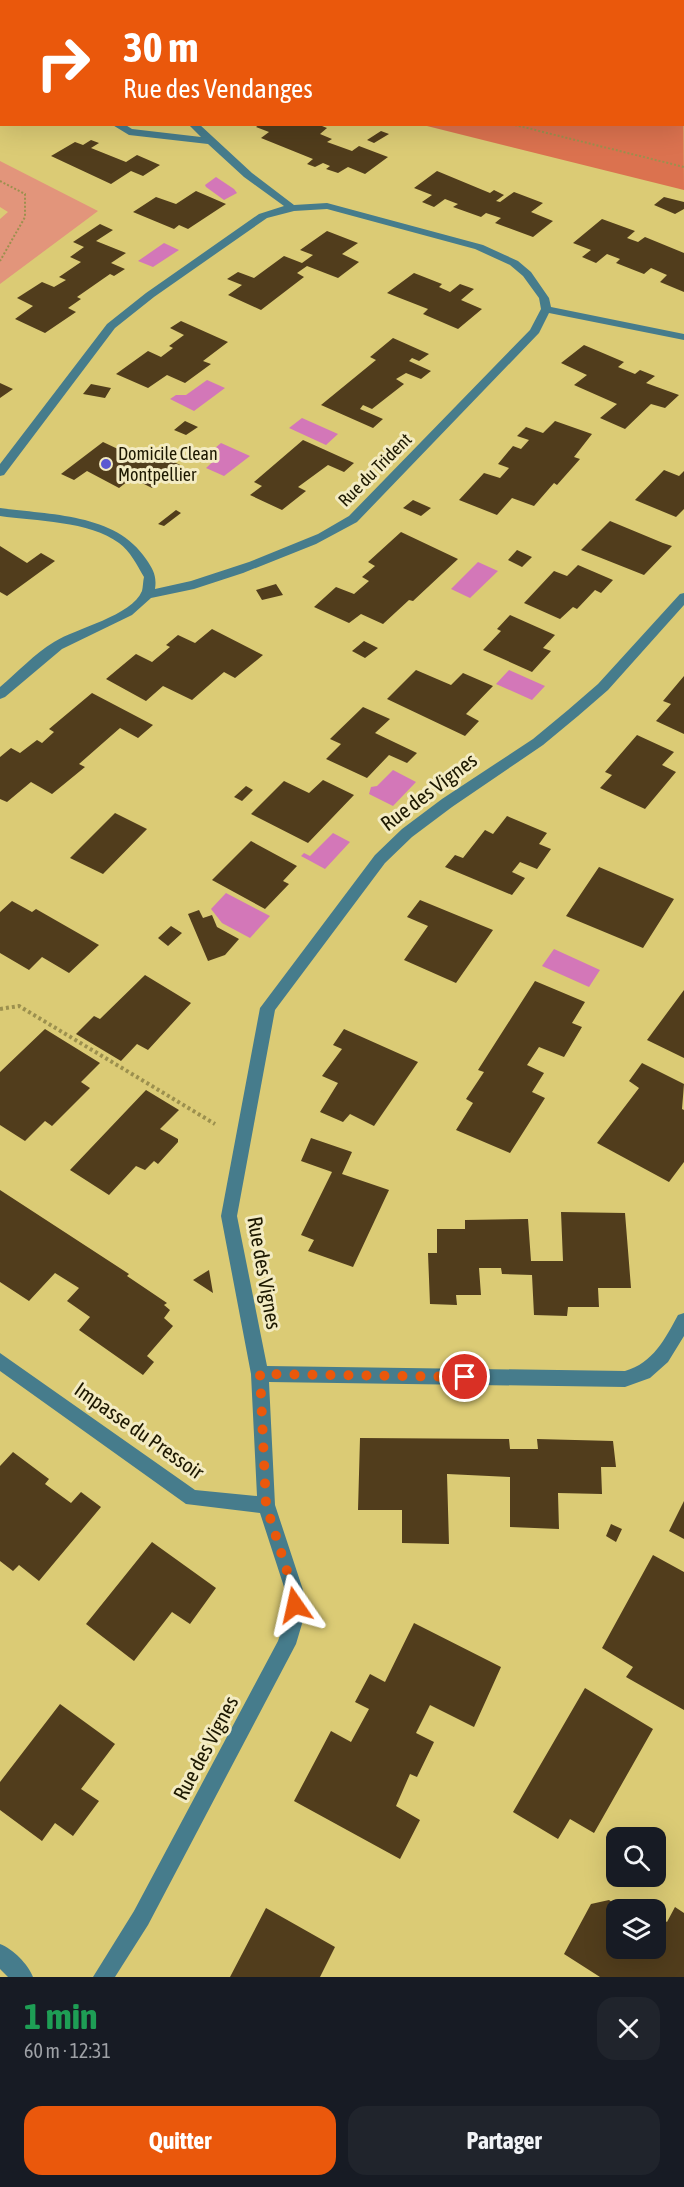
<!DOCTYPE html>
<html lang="fr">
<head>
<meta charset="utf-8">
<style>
	:root { --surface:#171b24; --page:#20242c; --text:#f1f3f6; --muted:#9ea1a6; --accent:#ea580c }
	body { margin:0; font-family:"Asap Condensed",sans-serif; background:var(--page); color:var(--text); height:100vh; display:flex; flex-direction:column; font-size:22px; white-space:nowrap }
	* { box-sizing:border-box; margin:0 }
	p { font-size:20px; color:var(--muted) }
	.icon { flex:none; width:33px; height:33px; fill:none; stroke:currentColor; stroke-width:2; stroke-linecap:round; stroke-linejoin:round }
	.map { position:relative; height:1977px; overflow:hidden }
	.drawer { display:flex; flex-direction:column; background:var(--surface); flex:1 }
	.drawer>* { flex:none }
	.hud { position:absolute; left:0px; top:0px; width:684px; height:126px; box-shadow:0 6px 24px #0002; background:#ea580c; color:#fff; overflow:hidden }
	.fabs { position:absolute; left:606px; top:1827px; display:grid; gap:12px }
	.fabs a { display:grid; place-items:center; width:60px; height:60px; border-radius:12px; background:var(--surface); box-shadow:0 6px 24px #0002; font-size:30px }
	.pin { position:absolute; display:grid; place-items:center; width:51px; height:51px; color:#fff; margin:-26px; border:3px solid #fff; border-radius:50%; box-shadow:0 2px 6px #0007 }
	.me { position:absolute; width:66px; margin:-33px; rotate:349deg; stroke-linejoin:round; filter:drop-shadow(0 0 4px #0008) }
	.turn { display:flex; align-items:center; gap:21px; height:126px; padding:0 24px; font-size:27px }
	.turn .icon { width:78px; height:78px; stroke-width:2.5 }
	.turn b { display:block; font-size:42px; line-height:51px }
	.round { display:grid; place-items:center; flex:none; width:63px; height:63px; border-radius:18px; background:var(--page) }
	.headline { display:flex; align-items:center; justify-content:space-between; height:102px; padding:0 24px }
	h1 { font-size:36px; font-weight:700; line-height:45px; color:#1e9e55 }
	.button { display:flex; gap:12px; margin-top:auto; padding:12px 24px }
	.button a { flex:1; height:69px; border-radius:18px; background:var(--accent); color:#fff; font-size:24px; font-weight:700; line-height:69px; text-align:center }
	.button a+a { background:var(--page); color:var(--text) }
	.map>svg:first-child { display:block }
	.green { fill:#e2957b }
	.forest { fill:#db724f }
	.water { fill:#d377b8 }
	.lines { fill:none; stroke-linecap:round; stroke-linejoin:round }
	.river { fill:#d377b8; fill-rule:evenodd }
	.building { fill:#513d1c }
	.path-far1 { stroke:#9c904e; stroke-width:2; stroke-dasharray:2 2; stroke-linecap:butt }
	.path { stroke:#9c904e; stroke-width:4; stroke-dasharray:3 3; stroke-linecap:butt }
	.minor { fill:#467c8c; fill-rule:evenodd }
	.route { stroke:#ea580c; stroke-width:10; stroke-dasharray:0 18 }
	.poi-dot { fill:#5b59d1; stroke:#f3ebc2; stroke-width:2 }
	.labels { text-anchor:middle; stroke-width:6; stroke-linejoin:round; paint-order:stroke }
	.far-poi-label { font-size:18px; fill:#1d1800; stroke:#f3ebc2; text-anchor:start }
	.far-street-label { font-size:18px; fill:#1d1800; stroke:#f3ebc2 }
	.street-label { font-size:21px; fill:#1d1800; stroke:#f3ebc2 }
</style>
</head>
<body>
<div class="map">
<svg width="684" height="1977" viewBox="0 0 684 1977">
	<rect width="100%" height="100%" fill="#dbcb75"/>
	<path class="green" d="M0 161 98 211 0 284V219L8 212 0 207Z"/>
	<path class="forest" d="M147 0H555L559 1 150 2Z
		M683 51 684 190 423 125 682 124Z"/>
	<path class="water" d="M216 177 234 189 237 193 224 200 206 187 205 185Z
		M164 243 179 250 153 267 138 261Z
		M207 380 225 388 194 411 170 399 176 395H186Z
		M302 418 338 434 326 445 289 428Z
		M221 443 250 456 224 476 206 468 217 458 208 454Z
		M478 562 498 571 470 598 451 589Z
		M509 670 545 686 532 700 496 684Z
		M393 770 416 782 393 806 369 794 371 787 377 786Z
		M333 833 350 842 325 869 301 856 304 853 310 856Z
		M226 893 270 916 250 938 222 923 211 909Z
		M554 949 600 970 589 987 542 966Z"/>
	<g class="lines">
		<path class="river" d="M316 0H364L365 2H318Z
			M682 85H684V115H682Z"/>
	</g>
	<path class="building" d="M260 124H317L327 128 320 134 332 139 327 142 352 151 359 146 388 157 365 174 348 167 338 173 326 169 330 166 323 163 315 167 307 164 313 159 261 138 269 132 256 127Z
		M381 131 389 134 374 143 367 140Z
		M91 140 99 143 91 148 126 162 137 155 160 165 143 176 131 171 111 184 51 156 75 142 83 145Z
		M437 171 490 193 494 190 504 195 496 201 500 202 514 192 543 203 531 212 553 221 533 237 495 223 501 218 486 213 481 217 453 207 458 204 445 199 434 207 422 202 432 195 414 188Z
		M196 191 226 204 188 229 179 225 174 229 133 212 156 197 176 204Z
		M664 197 684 202V209L675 214 654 205Z
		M602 219 635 231 627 238 638 242 645 237 684 253V292L660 282 667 275 651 268 644 274 616 263 620 259 607 254 596 263 582 257 591 250 573 243Z
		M100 224 113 230 96 241 126 253 111 263 125 269 114 276 110 274 77 297 81 299 68 308 76 312 45 333 15 319 33 306 17 298 42 282 54 287 66 280 59 277 81 262 70 257 84 247 73 242Z
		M327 231 358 243 342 254 359 262 338 278 307 266 297 273 304 277 261 310 228 295 242 285 227 279 238 272 254 278 284 256 302 263 313 255 300 250Z
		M414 273 442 284 439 287 450 292 460 284 474 289 461 300 482 309 458 329 423 314 428 309 387 293Z
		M181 321 228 342 203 361 211 364 185 383 167 375 148 388 116 374 148 351 161 357 173 348 169 346 184 335 170 328Z
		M393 338 429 354 419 361 412 358 409 361 431 371 421 379 406 373 396 379 404 384 372 409 363 405 360 409 383 419 373 428 321 405 376 360 370 357Z
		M584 345 624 362 618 367 635 374 640 370 655 376 646 383 679 395 665 408 651 404 625 429 600 418 617 404 574 385 587 375 561 363Z
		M0 383 13 389 0 398Z
		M91 384 111 388 105 398 83 394Z
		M185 421 198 427 186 435 174 430Z
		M555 421 592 434 574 457 580 459 557 485 554 483 534 506 512 498 497 515 459 500 484 473 500 478 509 468 498 464 513 446 521 449 529 440 517 436 526 427 543 433Z
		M303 440 354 463 344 472 328 465 298 487 306 491 282 510 250 495 262 486 254 482Z
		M103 442 137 458 148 449 180 465 152 488 132 478 119 488 87 471 74 480 61 474Z
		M664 470 679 476 684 471V509L676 517 635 500Z
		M413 500 431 508 421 516 403 508Z
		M176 510 181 513 164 526 158 524Z
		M610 521 663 543 672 546 644 575 581 550Z
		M401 532 458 559 413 601 409 600 383 624 361 614 349 623 314 607 336 587 354 594 369 581 362 577 375 566 368 562Z
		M0 546 27 563 41 553 55 561 7 596 0 592Z
		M517 550 532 557 522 567 508 560Z
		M578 565 613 580 601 593 595 590 577 609 573 607 560 619 524 603 554 571 567 576Z
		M276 584 283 595 262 600 256 590Z
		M510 615 555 635 543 648 551 651 532 672 483 650 501 631 497 629Z
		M212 629 263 655 235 678 224 672 192 700 163 686 146 701 106 679 136 654 152 662 170 647 166 645 178 635 195 643Z
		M364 641 378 648 365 658 352 651Z
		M416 670 451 685 463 673 493 686 466 714 479 721 465 736 387 699Z
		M684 676V734L656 721 671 704 663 701Z
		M92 693 153 725 138 738 120 728 79 764 85 767 52 794 31 782 7 802 0 799V757L11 748 20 753 37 740 42 743 54 732 49 729Z
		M363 707 390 719 375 733 417 753 407 763 389 755 367 778 326 759 341 744 330 739Z
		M637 735 674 752 662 765 676 772 645 809 600 788 612 775 605 772Z
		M323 780 354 795 308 843 251 814 284 781 309 793Z
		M246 786 253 790 242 801 234 797Z
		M115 813 147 829 103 874 70 858Z
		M507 816 547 833 539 844 551 849 537 869 520 862 512 872 525 878 512 895 445 867 455 855 463 858 485 830 493 834Z
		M251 841 297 866 283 881 289 884 265 909 212 880Z
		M599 867 674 899 643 948 566 916Z
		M420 900 493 930 456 983 404 960 428 926 407 917Z
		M12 901 32 912 36 909 99 945 69 973 42 957 29 970 0 953V912Z
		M199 910 203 918 212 915 217 927 239 939 225 955 208 961 188 914Z
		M171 926 182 933 168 946 158 938Z
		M145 975 191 1003 148 1050 137 1044 121 1061 76 1034 94 1016 100 1019Z
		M535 981 585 1002 572 1023 582 1027 564 1057 539 1047 527 1065 544 1073 532 1092 545 1098 510 1153 456 1130 473 1103 466 1099 484 1072 478 1070Z
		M684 990V1058L647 1040Z
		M45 1029 100 1063 81 1082 90 1088 52 1126 45 1121 25 1141 0 1125V1072Z
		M344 1029 418 1062 374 1126 350 1114 343 1122 320 1112 338 1083 322 1076 342 1049 333 1045Z
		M642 1063 684 1084 682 1109 684 1110V1162L669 1182 597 1143 639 1088 629 1081Z
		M146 1090 179 1110 160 1129 178 1139V1142L158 1164 154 1161 145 1170 136 1166 109 1195 70 1170Z
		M311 1138 352 1152 342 1174 389 1190 353 1267 308 1251 314 1240 301 1235 332 1172 301 1161Z
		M0 1190 129 1274 127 1276 167 1303 164 1305 170 1310 164 1318 173 1326 147 1356 154 1362 143 1375 79 1330 90 1317 67 1301 79 1288 55 1273 29 1301 0 1282Z
		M561 1212 625 1213 631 1288H598L599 1307H568L567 1316 534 1315 532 1275 502 1274 501 1268H479L481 1295H456L457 1305 430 1304 428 1253H437V1229H465V1220L528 1219 531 1261H563Z
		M209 1270 213 1293 193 1280Z
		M360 1438 509 1439 510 1449H538L537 1439 613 1441 616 1467H601L602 1494 558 1493 559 1529 510 1527V1477L447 1474 449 1544 402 1543V1510H358Z
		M13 1452 49 1479 45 1484 71 1503 81 1492 101 1507 39 1581 19 1565 13 1571 0 1561V1466Z
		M684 1501V1539L669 1531Z
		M611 1524 622 1529 616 1542 606 1536Z
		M152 1542 216 1588 190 1624 172 1612 134 1661 86 1624Z
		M653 1555 684 1572V1710L626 1677 633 1667 602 1648Z
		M414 1623 501 1667 474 1727 430 1705 416 1733 434 1742 417 1777 410 1774 396 1806 420 1820 400 1859 294 1801 331 1731 351 1742 369 1709 355 1702 370 1674 385 1682Z
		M585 1688 653 1729 594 1833 570 1819 558 1839 513 1812Z
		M60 1704 115 1744 81 1789 99 1801 73 1836 55 1823 42 1841 0 1810V1782Z
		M609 1900 623 1910H616V1948H656V1915L667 1922 675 1907 684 1913V1977H600L564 1954 591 1904Z
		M266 1908 335 1947 320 1977H230Z"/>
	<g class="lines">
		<path class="path-far1" d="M201 0 203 2
			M63 2 66 0
			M511 124 684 167
			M0 181 25 194V217L0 261"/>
		<path class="path" d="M0 1009 19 1006 215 1124"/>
		<path class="minor" d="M111 124H124L132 129 201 137 188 124H199L252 173 294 205 327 203 483 245 518 261 531 272 549 298 551 307 684 334V340L549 313 539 333 357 522 316 544 243 573 194 589 151 598 132 615 62 649 5 697 0 699V687C18 672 34 654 54 642 76 628 132 616 142 591 143 587 143 581 144 577 137 565 130 551 119 543 90 521 35 521 0 516V508C49 515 116 513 146 559 153 569 157 576 155 589L191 581 249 562 318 534 349 516 530 330 541 309 539 298 523 276 510 265 475 249 327 209 294 211 267 218 154 297 115 328 4 475 0 476V464L107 324 146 293 259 214 284 206 244 177 208 144 129 135Z
			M684 593V605L608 690 578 716 543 745 452 807 412 837 385 863 275 1010 237 1216 267 1366 625 1371C653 1363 665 1339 678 1315L684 1313V1336L668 1362 650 1378 625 1387 269 1382 275 1505 304 1593V1617L296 1644 148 1925 115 1977H93L134 1911 278 1641 286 1617V1593L260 1513 186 1504 0 1371V1353L195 1490 257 1496 251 1374 221 1216 260 1008 375 855 402 829 442 799 533 739 568 710 598 684 680 594Z
			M0 1944C13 1949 28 1964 33 1977H8L0 1969Z"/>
	</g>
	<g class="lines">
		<path class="route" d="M295 1605 294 1593 266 1505 260 1374 465 1377"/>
	</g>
	<circle class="poi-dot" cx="106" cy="464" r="6"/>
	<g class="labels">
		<g class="far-poi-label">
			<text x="118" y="460">Domicile Clean<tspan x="118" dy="21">Montpellier</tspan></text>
		</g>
		<g class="far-street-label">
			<text transform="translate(375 470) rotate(-45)" y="6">Rue du Trident</text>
		</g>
		<g class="street-label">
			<text transform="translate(429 792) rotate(-37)" y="7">Rue des Vignes</text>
			<text transform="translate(264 1273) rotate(80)" y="7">Rue des Vignes</text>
			<text transform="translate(139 1431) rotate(35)" y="7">Impasse du Pressoir</text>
			<text transform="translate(206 1748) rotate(-62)" y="7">Rue des Vignes</text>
		</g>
	</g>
</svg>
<div class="fabs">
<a><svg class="icon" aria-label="search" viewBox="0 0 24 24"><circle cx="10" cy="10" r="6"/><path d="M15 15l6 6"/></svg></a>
<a><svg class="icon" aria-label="layers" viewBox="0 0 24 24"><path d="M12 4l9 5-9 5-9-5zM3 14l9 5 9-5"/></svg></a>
</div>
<div class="pin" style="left:465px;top:1377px;background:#d93025"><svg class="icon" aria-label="arrive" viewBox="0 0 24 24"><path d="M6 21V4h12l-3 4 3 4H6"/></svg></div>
<svg class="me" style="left:295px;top:1605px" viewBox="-20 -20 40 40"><path d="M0-17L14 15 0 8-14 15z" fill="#ea580c" stroke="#fff" stroke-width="4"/></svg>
<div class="hud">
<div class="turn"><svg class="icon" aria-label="right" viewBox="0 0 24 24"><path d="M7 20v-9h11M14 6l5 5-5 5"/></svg><div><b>30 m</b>Rue des Vendanges</div></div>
</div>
</div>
<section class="drawer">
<div class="headline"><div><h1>1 min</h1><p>60 m · 12:31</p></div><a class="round"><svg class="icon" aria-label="close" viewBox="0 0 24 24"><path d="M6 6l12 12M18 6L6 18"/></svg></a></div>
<div class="button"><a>Quitter</a><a>Partager</a></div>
</section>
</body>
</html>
